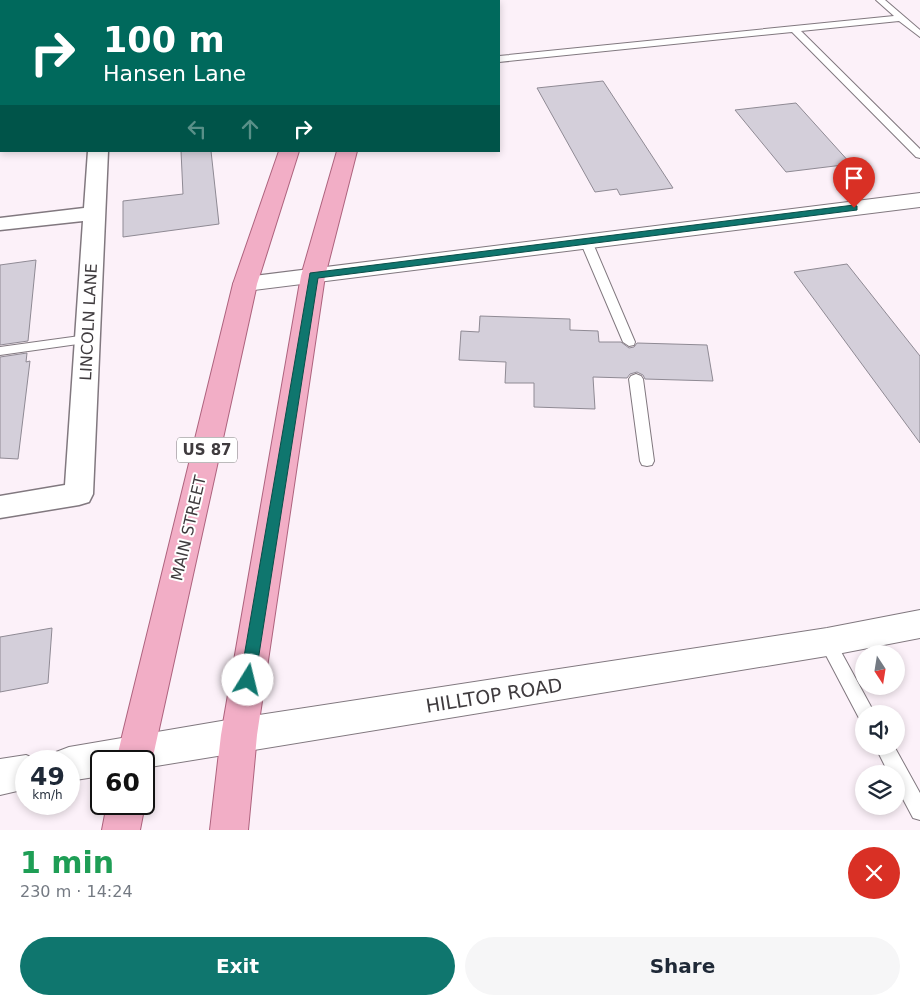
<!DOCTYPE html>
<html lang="en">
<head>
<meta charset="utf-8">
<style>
	:root { --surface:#fff; --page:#f6f6f7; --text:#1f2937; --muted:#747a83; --accent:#0f766e }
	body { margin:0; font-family:"DejaVu Sans",sans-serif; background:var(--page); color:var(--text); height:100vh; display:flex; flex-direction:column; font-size:19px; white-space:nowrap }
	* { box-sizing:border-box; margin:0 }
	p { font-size:16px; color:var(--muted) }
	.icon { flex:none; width:28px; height:28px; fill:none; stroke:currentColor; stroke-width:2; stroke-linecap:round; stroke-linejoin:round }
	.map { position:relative; height:830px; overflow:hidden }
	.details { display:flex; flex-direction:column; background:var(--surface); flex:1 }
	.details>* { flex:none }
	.guide { position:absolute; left:0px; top:0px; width:500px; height:152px; box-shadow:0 2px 8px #0003; background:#00695c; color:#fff; overflow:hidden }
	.needle { width:32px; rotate:168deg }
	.controls { position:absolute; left:855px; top:645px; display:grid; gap:10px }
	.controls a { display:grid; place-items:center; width:50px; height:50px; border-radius:50%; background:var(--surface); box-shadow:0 2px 8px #0003; font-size:25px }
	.speed { position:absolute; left:15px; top:750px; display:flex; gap:10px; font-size:25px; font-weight:700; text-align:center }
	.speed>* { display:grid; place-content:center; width:65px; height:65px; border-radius:50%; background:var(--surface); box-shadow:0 2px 8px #0003; line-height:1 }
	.speed small { font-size:12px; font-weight:400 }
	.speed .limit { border:2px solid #111; border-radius:8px; background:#fff; color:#111 }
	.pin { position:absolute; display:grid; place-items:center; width:42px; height:42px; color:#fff; margin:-51px -21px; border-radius:50% 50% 50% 0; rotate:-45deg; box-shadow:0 0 5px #0007 }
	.pin .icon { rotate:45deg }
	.me { position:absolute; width:55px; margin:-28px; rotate:9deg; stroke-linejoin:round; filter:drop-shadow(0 0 4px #0008) }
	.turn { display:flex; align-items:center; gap:18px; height:105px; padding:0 20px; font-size:22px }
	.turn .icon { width:65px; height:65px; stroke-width:2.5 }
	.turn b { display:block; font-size:35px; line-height:42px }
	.lanes { display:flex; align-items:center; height:48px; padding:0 20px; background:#0003; justify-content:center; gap:25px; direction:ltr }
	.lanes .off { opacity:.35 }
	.round { display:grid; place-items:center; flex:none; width:52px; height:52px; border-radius:26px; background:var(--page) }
	.head { display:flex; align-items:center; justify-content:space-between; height:85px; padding:0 20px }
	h1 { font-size:30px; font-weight:600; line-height:38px; color:#1e9e55 }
	.button { display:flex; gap:10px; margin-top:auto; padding:10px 20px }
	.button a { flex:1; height:58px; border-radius:30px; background:var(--accent); color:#fff; font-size:20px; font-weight:600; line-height:58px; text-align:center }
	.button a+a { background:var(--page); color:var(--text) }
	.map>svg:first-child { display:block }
	.building { fill:#d4cfda; stroke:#8f8a94 }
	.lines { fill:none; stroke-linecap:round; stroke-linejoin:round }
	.lane-casing { stroke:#81787f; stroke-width:2 }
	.street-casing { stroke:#81787f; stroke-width:3 }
	.secondary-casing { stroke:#81787f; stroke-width:2 }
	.primary-casing { stroke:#ae637e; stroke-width:2 }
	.lane { fill:#fff; fill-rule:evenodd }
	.street { fill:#fff; fill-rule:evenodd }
	.secondary { fill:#fff; fill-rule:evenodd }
	.primary { fill:#f2aec6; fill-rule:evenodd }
	.route { fill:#0f766e; stroke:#0a4d48 }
	.labels { text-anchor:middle; stroke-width:4; stroke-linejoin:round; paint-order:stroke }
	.shield { fill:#fff; stroke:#797678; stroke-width:1 }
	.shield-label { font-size:15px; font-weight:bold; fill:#3f3b3e }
	.street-label { font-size:16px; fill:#3f3b3e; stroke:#fff }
	.near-street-label { font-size:19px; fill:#3f3b3e; stroke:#fff }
</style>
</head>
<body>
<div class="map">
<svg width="920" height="830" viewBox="0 0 920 830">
	<rect width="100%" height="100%" fill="#fcf1f9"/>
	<path class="building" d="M603 81 673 188 620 195 617 189 595 192 537 88Z
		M796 103 851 164 786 172 735 110Z
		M181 151H211L219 224 123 237V201L183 194Z
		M36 260 28 341 0 345V265Z
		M847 264 920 356V443L794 272Z
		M480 316 570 319V330L598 331 599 342H621L629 348 634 347 637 343 707 345 713 381 645 379 643 375 637 372 630 374 627 378 593 377 595 409 534 407V383H505L506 362 459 360 461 331 479 332Z
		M27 353 26 362 30 361 18 459 0 458V357Z
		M52 628 48 683 0 692V637Z"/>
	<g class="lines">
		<defs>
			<path id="lane" d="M148 0H156V1H148Z
				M876 0H885L920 30V37L899 21 801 31 920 149V158L916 157 792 32 499 62V56L894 16Z
				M586 238 592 241 635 342 634 345 629 346 623 342 580 241Z
				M87 335 93 339 92 342 0 355V347Z
				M636 374 641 376 643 379 654 461 652 465 647 466 642 465 640 461 629 379 631 376Z
				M827 635 833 637 875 714H864V721L860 720 819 642 821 637Z
				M875 746H894L920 793V820L913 818 896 786V774H889Z"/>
			<path id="street" d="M104 0H120V1H104Z
				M88 151H108L93 494 89 502 79 505 0 518V496L65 485 83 221 0 230V218L84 208Z"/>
			<path id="secondary" d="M920 193V207L245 291 236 289 233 284 236 279 245 277Z
				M920 610V638L827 656 144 768V761H101V776L69 781V761H52L56 752 69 747 239 718 827 628Z
				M26 755 40 761H26V789L0 795V759Z"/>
			<path id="primary" d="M341 0H357V1H341Z
				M385 0H401V1H385Z
				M279 151H299L257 284 152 761 147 773 144 774V761H116L233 284Z
				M337 151H357L325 276 257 735 248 830H210L221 735 301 276Z
				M144 801 145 804 140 830H102L107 804H144Z"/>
		</defs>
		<use href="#lane" class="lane-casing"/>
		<use href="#street" class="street-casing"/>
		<use href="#secondary" class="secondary-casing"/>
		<use href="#primary" class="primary-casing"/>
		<use href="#lane" class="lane"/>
		<use href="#street" class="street"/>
		<use href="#secondary" class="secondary"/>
		<use href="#primary" class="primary"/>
	</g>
	<path class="route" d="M854 205 857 206V210L318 278 255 680 253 684 248 686 243 684 240 680 310 273Z"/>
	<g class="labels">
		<rect class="shield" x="177" y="437.5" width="60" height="25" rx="4"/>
		<g class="shield-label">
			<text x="207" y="455">US 87</text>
		</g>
		<g class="street-label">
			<text transform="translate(88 322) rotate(-87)" y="6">LINCOLN LANE</text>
			<text transform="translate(188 528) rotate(-77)" y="6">MAIN STREET</text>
		</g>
		<g class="near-street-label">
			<text transform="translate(494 695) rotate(-9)" y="7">HILLTOP ROAD</text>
		</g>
	</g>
</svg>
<div class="controls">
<a><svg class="needle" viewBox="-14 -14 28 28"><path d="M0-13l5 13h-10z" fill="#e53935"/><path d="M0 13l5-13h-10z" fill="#747a83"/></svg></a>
<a><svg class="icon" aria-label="sound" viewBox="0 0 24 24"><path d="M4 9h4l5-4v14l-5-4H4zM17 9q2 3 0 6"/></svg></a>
<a><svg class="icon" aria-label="layers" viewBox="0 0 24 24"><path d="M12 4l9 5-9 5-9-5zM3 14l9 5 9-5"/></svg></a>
</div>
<div class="speed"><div>49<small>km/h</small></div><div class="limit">60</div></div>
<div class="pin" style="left:854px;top:208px;background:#d93025"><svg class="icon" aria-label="arrive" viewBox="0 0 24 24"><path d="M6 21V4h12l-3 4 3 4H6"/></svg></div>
<svg class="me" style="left:248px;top:680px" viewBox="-20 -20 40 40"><circle r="19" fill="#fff"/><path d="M0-13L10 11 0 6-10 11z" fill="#0f766e"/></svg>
<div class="guide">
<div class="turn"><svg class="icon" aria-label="right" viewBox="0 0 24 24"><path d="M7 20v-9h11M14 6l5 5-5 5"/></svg><div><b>100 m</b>Hansen Lane</div></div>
<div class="lanes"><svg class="icon off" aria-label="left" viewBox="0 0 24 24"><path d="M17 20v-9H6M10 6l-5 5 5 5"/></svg><svg class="icon off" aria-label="ahead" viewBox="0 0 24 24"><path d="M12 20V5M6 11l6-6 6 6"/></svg><svg class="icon" aria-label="right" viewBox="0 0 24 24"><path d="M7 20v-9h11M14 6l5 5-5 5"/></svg></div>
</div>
</div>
<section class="details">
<div class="head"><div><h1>1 min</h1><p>230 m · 14:24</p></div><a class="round" style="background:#d93025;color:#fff"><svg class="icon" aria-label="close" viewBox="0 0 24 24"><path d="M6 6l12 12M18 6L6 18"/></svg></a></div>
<div class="button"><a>Exit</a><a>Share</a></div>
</section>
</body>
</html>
